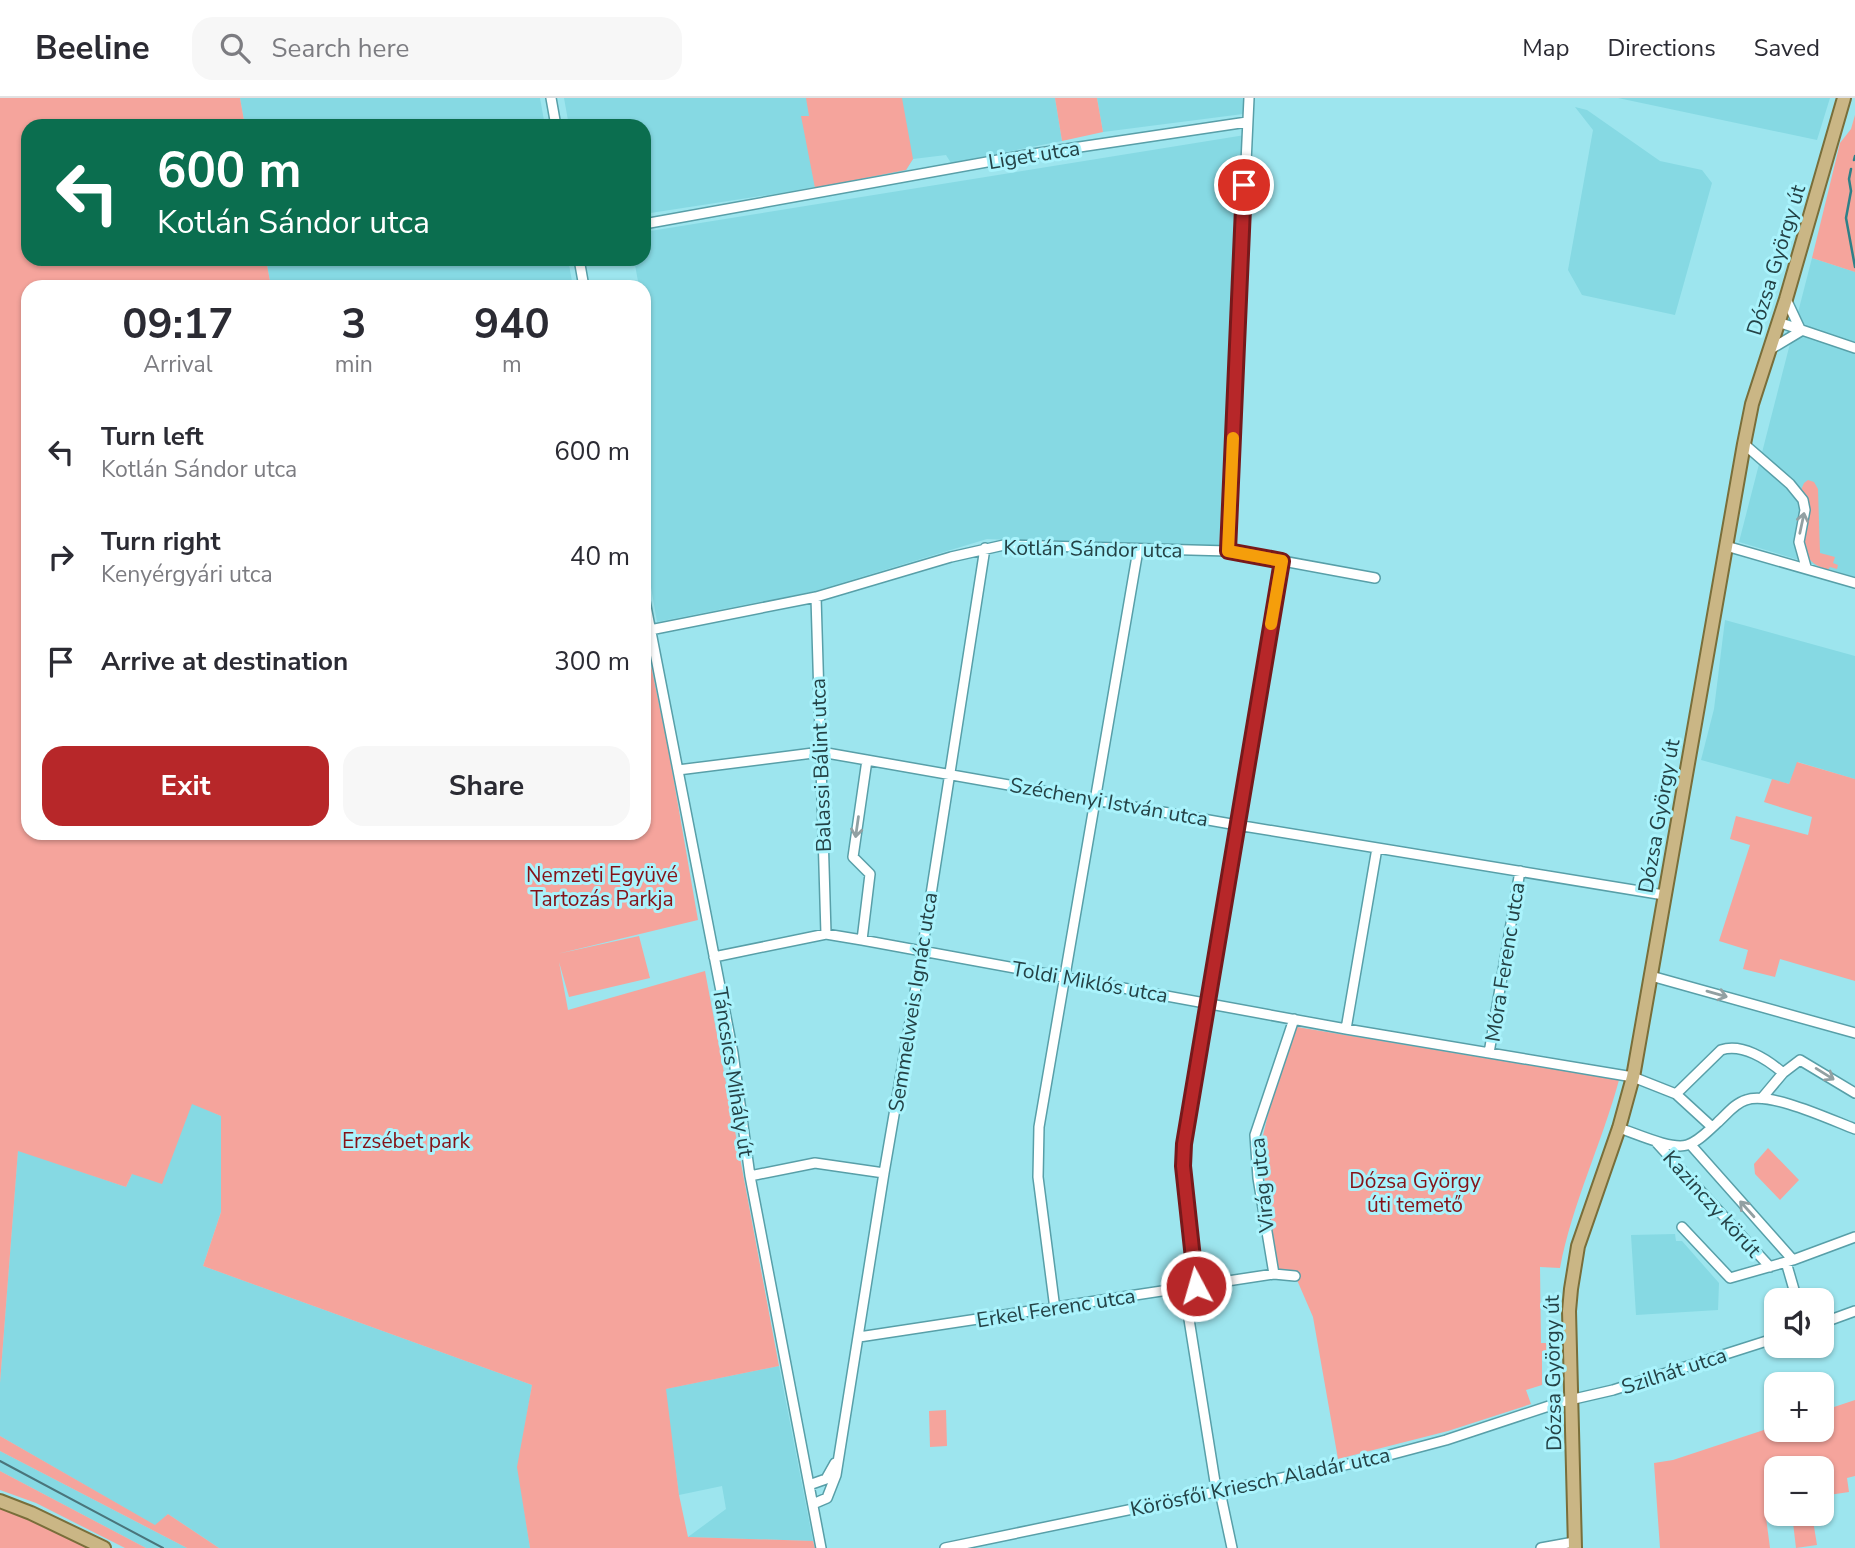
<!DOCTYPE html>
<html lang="en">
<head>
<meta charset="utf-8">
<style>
	:root { --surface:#fff; --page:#f7f7f7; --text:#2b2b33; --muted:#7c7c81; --line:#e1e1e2; --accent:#b72729 }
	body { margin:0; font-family:"Nunito Sans",sans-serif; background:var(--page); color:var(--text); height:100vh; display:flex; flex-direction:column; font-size:26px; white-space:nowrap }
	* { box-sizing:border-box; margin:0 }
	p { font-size:23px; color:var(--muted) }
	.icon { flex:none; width:38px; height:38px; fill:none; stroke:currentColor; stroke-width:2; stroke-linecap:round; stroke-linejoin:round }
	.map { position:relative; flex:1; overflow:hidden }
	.panel { position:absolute; left:21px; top:182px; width:630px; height:560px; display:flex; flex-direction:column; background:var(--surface); border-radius:21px; box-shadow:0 2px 5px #0004 }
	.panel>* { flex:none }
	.top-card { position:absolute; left:21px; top:21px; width:630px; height:147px; border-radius:21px; box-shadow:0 2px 5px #0004; background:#0b6e4f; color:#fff; overflow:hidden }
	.fabs { position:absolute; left:1764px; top:1190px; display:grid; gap:14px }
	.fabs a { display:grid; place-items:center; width:70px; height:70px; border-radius:14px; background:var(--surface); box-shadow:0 2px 5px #0004; font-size:35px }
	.pin { position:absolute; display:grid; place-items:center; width:60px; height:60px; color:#fff; margin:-30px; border:4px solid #fff; border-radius:50%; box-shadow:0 2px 7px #0007 }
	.me { position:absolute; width:77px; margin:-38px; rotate:354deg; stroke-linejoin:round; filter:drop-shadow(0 0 5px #0008) }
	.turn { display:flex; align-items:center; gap:24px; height:147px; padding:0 21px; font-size:32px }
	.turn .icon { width:91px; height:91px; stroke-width:2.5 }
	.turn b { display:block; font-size:49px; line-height:60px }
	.eta { display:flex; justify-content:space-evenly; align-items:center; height:119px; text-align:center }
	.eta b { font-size:42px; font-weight:700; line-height:49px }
	.action { display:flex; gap:14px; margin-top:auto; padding:14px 21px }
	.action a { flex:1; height:80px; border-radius:21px; background:var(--accent); color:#fff; font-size:28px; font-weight:700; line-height:80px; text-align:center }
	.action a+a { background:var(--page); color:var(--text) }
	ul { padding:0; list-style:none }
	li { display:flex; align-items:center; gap:21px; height:105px; padding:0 21px }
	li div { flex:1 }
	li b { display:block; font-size:26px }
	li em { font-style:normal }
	header { display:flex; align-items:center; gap:42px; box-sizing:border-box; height:98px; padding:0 35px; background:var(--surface); border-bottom:2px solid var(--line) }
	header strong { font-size:33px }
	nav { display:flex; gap:38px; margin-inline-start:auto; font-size:24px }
	.search { width:490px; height:63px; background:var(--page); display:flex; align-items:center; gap:18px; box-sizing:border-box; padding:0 24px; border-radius:21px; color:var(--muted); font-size:26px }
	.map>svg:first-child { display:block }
	.built { fill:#86d9e3 }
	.green { fill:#f5a49c }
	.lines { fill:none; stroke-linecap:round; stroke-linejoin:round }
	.stream { stroke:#2e8088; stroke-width:2.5 }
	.minor-casing { stroke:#589fa8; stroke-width:12 }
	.major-casing { stroke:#796e3a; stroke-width:16 }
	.minor { stroke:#fff; stroke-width:9 }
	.major { stroke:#cab685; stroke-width:12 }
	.tram { stroke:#4a757b; stroke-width:2 }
	.oneway { stroke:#92a0a2 }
	.route-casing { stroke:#77191b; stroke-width:18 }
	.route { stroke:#b72729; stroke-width:12 }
	.slow { stroke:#f59e0b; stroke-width:12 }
	.labels { text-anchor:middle; stroke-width:6; stroke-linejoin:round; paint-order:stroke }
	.street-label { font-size:21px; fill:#244246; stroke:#aaf3fc }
	.park-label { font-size:21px; fill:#851217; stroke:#aaf3fc }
</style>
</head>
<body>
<header>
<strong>Beeline</strong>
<div class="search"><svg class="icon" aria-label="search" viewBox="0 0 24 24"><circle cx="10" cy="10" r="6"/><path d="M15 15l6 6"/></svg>Search here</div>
<nav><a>Map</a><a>Directions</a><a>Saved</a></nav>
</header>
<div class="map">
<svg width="1855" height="1450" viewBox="0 0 1855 1450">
	<rect width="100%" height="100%" fill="#9de5ee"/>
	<path class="built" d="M240 0H540L545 28H245Z
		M564 0H1055L1062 43 951 65 946 57 913 61 906 72 781 95 644 116V28H569Z
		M1097 0H1245L1243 16 1103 34Z
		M1618 0H1830L1817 42Z
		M1575 9 1587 12 1660 63 1702 72 1712 85 1675 217 1582 197 1568 172 1593 32Z
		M1245 37 1222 450 987 441 815 493 657 524 644 448V189H639L634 161H644V134Z
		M1812 160 1855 174V479L1739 444Z
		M266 161H568L573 189H271Z
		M1725 522 1855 558V681L1798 664 1789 686 1701 662 1714 611Z
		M192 1005 221 1018V1114L203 1168 532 1287 518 1369 530 1450H219L168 1416 156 1428 0 1338V1285L18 1052 126 1089 132 1076Z
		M1675 1136 1676 1143H1682L1719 1185 1718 1212 1636 1217 1631 1137Z
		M779 1268 813 1443 688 1439 726 1411 722 1388 679 1397 665 1291Z
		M0 1353 187 1450H146L0 1373Z"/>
	<path class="green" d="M0 0H240L245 28H28V161H266L271 189H28V735H644V534L668 649 698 822 557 856 639 838 650 880 569 899 559 864 568 912 705 873 779 1268 666 1291 679 1397 688 1439 813 1443 815 1450H530L517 1369 532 1287 203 1168 221 1114V1018L192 1006 162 1086 132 1076 126 1089 18 1053 0 1285Z
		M806 0H902L913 61 906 72 815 90 801 18H809Z
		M1055 0H1097L1103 34 1062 43Z
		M1855 17V174L1812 160 1840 45 1851 31Z
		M1808 382 1814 384 1818 391 1820 455 1835 459 1833 465 1838 467 1837 471 1830 469 1828 472C1788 460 1806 424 1801 392L1804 385Z
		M1797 664 1855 681V883L1780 861 1775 879 1743 871 1748 852 1719 843 1750 747 1730 741 1736 718 1808 737 1812 719 1764 704 1772 681 1789 686Z
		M1297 929 1619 982C1602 1045 1572 1106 1560 1170L1540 1169 1541 1245H1557L1556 1252 1542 1253V1287L1526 1292 1531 1306 1448 1333 1338 1361 1313 1219 1294 1175 1278 1172 1260 1050 1271 1004Z
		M1768 1050 1799 1082 1780 1102 1755 1076 1754 1066Z
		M1855 1302V1378L1847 1380 1849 1394 1822 1398V1370H1776V1403L1764 1404 1770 1450H1660L1654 1365 1673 1362 1776 1328V1332H1822V1313Z
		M946 1312 947 1348 930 1349 929 1313Z
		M0 1338 155 1427 168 1416 219 1450H187L0 1353Z
		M0 1373 146 1450H125L36 1405 0 1392Z
		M0 1408 93 1450H0Z
		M1792 1416H1812L1817 1447 1796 1450Z"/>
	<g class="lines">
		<path class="stream" d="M1854 62 1855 58
			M1851 71 1849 81 1851 93 1846 120 1855 169"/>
		<defs>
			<path id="minor" d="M551 0 556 28
				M644 126 1026 57 1247 24
				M579 161 584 189
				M1786 201 1801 233
				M1778 224 1855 250
				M1769 252 1801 233
				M1744 346 1790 386 1803 402 1805 412 1799 444 1806 469
				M1726 448 1855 485
				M1228 453 1249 0
				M644 498 733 955 750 1078 821 1450
				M816 499 826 836
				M650 532 816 499 951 459 1004 447 1228 453 1375 480
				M678 672 821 654 1237 727 1664 797
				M862 842 870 776 853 759 867 662
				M714 859 826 836 862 842 1346 931 1633 979 1676 996 1712 1029
				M1651 878 1855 935
				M1346 931 1377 750
				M1489 955 1520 773
				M1676 996 1721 952C1742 945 1767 961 1783 975
				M1762 1000 1783 975 1800 962 1855 995
				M1619 1030C1635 1035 1671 1052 1687 1047 1698 1044 1708 1033 1717 1025 1726 1017 1735 1005 1746 1002 1770 993 1831 1022 1855 1031
				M1655 1043 1770 1169
				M1690 1046 1793 1162
				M750 1078 815 1065 884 1075
				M1682 1129 1730 1180 1793 1162 1855 1139
				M1786 1164 1797 1202
				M1274 1176 1258 1080 1255 1037 1294 921
				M1197 1188 1183 1068 1184 1046 1282 463
				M1184 1190 1215 1384 1222 1403 1232 1450
				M1055 1211 1038 1079 1039 1029 1138 452
				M1822 1225 1855 1213
				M859 1239 1274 1176 1295 1178
				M809 1387 826 1381 835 1365
				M813 1406 827 1400 836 1377 884 1075 922 854 985 450
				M945 1450 1378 1360 1446 1342 1561 1304 1613 1292 1776 1240
				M1541 1450 1574 1444"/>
			<path id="major" d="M0 1403 31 1415 104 1450
				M1575 1450 1569 1213 1571 1191 1578 1148 1619 1030 1633 979 1744 346 1752 306 1786 201 1844 0"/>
		</defs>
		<use href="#minor" class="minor-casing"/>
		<use href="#major" class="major-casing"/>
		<use href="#minor" class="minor"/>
		<use href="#major" class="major"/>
		<path class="tram" d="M0 1363 163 1450"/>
	</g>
	<defs><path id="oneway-shaft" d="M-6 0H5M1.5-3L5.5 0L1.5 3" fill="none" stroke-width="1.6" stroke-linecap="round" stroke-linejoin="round" transform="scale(1.75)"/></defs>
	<g class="oneway">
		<use href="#oneway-shaft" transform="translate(1802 425) rotate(-78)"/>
		<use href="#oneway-shaft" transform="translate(857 729) rotate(98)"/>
		<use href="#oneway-shaft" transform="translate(1717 896) rotate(16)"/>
		<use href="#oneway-shaft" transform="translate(1825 976) rotate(32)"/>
		<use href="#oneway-shaft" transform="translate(1747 1111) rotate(-132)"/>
	</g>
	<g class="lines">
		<defs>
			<path id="route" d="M1196 1188 1183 1068 1184 1046 1282 463 1228 453 1244 87"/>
		</defs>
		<use href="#route" class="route-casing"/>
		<use href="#route" class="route"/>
		<path class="slow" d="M1233 340 1228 453 1282 463 1271 526"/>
	</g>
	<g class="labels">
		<g class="street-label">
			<text transform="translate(1034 57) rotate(-9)" y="7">Liget utca</text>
			<text transform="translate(1776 162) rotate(-73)" y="7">Dózsa György út</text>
			<text transform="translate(1093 451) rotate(1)" y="7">Kotlán Sándor utca</text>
			<text transform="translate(821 667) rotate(-92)" y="7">Balassi Bálint utca</text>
			<text transform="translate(1109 704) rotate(10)" y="7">Széchenyi István utca</text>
			<text transform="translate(1659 718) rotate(-80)" y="7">Dózsa György út</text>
			<text transform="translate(1505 864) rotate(-81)" y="7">Móra Ferenc utca</text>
			<text transform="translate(1090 884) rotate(10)" y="7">Toldi Miklós utca</text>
			<text transform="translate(913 904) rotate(-81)" y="7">Semmelweis Ignác utca</text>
			<text transform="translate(733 974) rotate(81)" y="7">Táncsics Mihály út</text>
			<text transform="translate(1262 1087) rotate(-96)" y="7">Virág utca</text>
			<text transform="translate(1712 1106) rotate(48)" y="7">Kazinczy körút</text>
			<text transform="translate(1056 1210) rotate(-9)" y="7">Erkel Ferenc utca</text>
			<text transform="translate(1674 1273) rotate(-18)" y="7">Szilhát utca</text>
			<text transform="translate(1553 1275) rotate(-91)" y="7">Dózsa György út</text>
			<text transform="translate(1260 1384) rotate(-12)" y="7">Körösfői Kriesch Aladár utca</text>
		</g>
		<g class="park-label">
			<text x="602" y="784">Nemzeti Együvé<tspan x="602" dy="24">Tartozás Parkja</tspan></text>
			<text x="406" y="1050">Erzsébet park</text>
			<text x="1415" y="1090">Dózsa György<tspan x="1415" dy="24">úti temető</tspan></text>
		</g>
	</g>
</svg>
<div class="fabs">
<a><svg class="icon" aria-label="sound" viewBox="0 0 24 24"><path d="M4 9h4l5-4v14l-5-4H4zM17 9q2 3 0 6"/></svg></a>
<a>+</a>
<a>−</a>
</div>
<div class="pin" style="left:1244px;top:87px;background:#d93025"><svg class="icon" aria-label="arrive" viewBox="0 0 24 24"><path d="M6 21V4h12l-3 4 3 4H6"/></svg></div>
<svg class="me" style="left:1196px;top:1188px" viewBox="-20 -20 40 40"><circle r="17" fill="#b72729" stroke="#fff" stroke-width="3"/><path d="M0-11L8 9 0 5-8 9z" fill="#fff"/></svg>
<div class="top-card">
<div class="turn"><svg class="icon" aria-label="left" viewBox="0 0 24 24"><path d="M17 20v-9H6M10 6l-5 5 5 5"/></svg><div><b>600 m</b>Kotlán Sándor utca</div></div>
</div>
<section class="panel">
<div class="eta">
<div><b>09:17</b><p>Arrival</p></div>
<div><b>3</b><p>min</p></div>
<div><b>940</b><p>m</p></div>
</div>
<ul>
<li><svg class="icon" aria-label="left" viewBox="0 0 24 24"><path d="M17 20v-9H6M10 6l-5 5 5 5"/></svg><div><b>Turn left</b><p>Kotlán Sándor utca</p></div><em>600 m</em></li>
<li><svg class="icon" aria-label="right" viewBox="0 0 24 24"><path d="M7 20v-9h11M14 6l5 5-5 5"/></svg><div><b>Turn right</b><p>Kenyérgyári utca</p></div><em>40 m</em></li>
<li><svg class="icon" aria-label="arrive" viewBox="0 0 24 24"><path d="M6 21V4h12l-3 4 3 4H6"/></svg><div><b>Arrive at destination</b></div><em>300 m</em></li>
</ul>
<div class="action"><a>Exit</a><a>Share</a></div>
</section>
</div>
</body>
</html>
